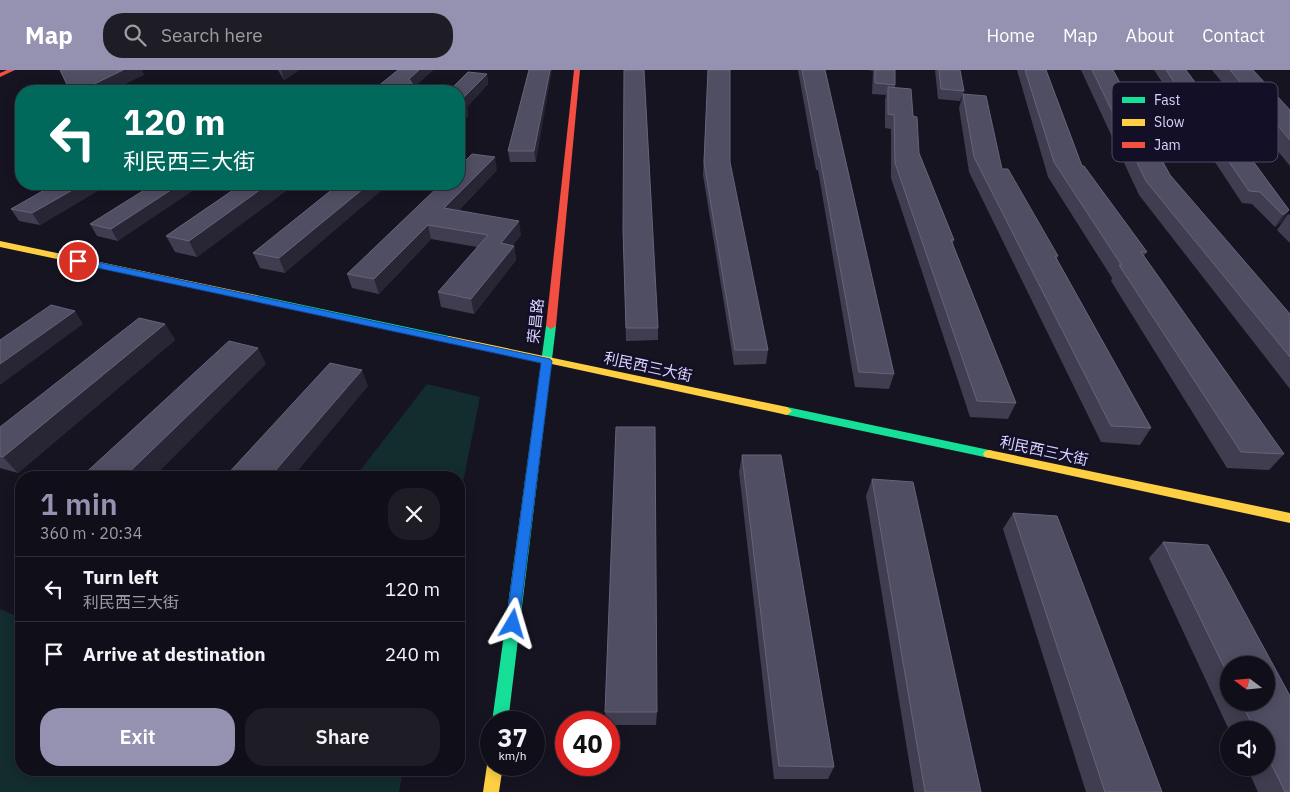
<!DOCTYPE html>
<html lang="en">
<head>
<meta charset="utf-8">
<style>
	:root { --surface:#100f19; --page:#1e1d26; --text:#f1f3f6; --muted:#9c9ca2; --line:#302f38; --accent:#9591b1 }
	body { margin:0; font-family:"IBM Plex Sans","Noto Sans SC",sans-serif; background:var(--page); color:var(--text); height:100vh; display:flex; flex-direction:column; font-size:19px; white-space:nowrap }
	* { box-sizing:border-box; margin:0 }
	p { font-size:16px; color:var(--muted) }
	.icon { flex:none; width:28px; height:28px; fill:none; stroke:currentColor; stroke-width:2; stroke-linecap:round; stroke-linejoin:round }
	.map { position:relative; flex:1; overflow:hidden }
	.sheet { position:absolute; left:15px; top:401px; width:450px; height:305px; display:flex; flex-direction:column; background:var(--surface); border-radius:20px; box-shadow:0 2px 12px #0003,0 0 0 1px var(--line) }
	.sheet>* { flex:none }
	.hud { position:absolute; left:15px; top:15px; width:450px; height:105px; border-radius:20px; box-shadow:0 2px 12px #0003,0 0 0 1px var(--line); background:#00695c; color:#fff; overflow:hidden }
	.needle { width:32px; rotate:286deg }
	.tools { position:absolute; left:1220px; top:586px; display:grid; gap:10px }
	.tools a { display:grid; place-items:center; width:55px; height:55px; border-radius:50%; background:var(--surface); box-shadow:0 2px 12px #0003,0 0 0 1px var(--line); font-size:25px }
	.speed { position:absolute; left:480px; top:641px; display:flex; gap:10px; font-size:25px; font-weight:700; text-align:center }
	.speed>* { display:grid; place-content:center; width:65px; height:65px; border-radius:50%; background:var(--surface); box-shadow:0 2px 12px #0003,0 0 0 1px var(--line); line-height:1 }
	.speed small { font-size:12px; font-weight:400 }
	.speed .limit { border:8px solid #d22; background:#fff; color:#111 }
	.pin { position:absolute; display:grid; place-items:center; width:42px; height:42px; color:#fff; margin:-21px; border:2px solid #fff; border-radius:50%; box-shadow:0 1px 5px #0007 }
	.me { position:absolute; width:55px; margin:-28px; rotate:7deg; stroke-linejoin:round; filter:drop-shadow(0 0 4px #0008) }
	.turn { display:flex; align-items:center; gap:18px; height:105px; padding:0 25px; font-size:22px }
	.turn .icon { width:65px; height:65px; stroke-width:2.5 }
	.turn b { display:block; font-size:35px; line-height:42px }
	.round { display:grid; place-items:center; flex:none; width:52px; height:52px; border-radius:20px; background:var(--page) }
	.headline { display:flex; align-items:center; justify-content:space-between; height:85px; padding:0 25px }
	h1 { font-size:30px; font-weight:600; line-height:38px; color:var(--accent) }
	.button { display:flex; gap:10px; margin-top:auto; padding:10px 25px }
	.button a { flex:1; height:58px; border-radius:20px; background:var(--accent); color:#fff; font-size:20px; font-weight:600; line-height:58px; text-align:center }
	.button a+a { background:var(--page); color:var(--text) }
	ul { padding:0; list-style:none }
	li { display:flex; align-items:center; gap:15px; height:65px; padding:0 25px; border-top:1px solid var(--line) }
	li div { flex:1 }
	li b { display:block; font-size:19px }
	li em { font-style:normal }
	header { display:flex; align-items:center; gap:30px; box-sizing:border-box; height:70px; padding:0 25px; background:var(--accent); color:#fff }
	header strong { font-size:24px }
	nav { display:flex; gap:28px; margin-inline-start:auto; font-size:18px }
	.search { width:350px; height:45px; background:var(--page); display:flex; align-items:center; gap:12px; box-sizing:border-box; padding:0 18px; border-radius:20px; color:var(--muted); font-size:19px }
	.map>svg:first-child { display:block }
	.green { fill:#132c2d }
	.lines { fill:none; stroke-linecap:round; stroke-linejoin:round }
	.fast { fill:#16e098; fill-rule:evenodd }
	.slow { fill:#ffcf43; fill-rule:evenodd }
	.jam { fill:#f24e42; fill-rule:evenodd }
	.wall { fill:#403d50; fill-rule:evenodd }
	.shaded-wall { fill:#282635 }
	.building { fill:#504e63; stroke:#66637b }
	.route { fill:#1a73e8; stroke:#114b97 }
	.labels { text-anchor:middle; stroke-width:5; stroke-linejoin:round; paint-order:stroke }
	.street-label { font-size:15px; fill:#d9d4ff; stroke:#130f26 }
	.key { fill:#130f26; stroke:#4e4a67; stroke-width:1 }
	.key-label { font-size:14px; fill:#d9d4ff }
</style>
</head>
<body>
<header>
<strong>Map</strong>
<div class="search"><svg class="icon" aria-label="search" viewBox="0 0 24 24"><circle cx="10" cy="10" r="6"/><path d="M15 15l6 6"/></svg>Search here</div>
<nav><a>Home</a><a>Map</a><a>About</a><a>Contact</a></nav>
</header>
<div class="map">
<svg width="1290" height="722" viewBox="0 0 1290 722">
	<rect width="100%" height="100%" fill="#161421"/>
	<path class="green" d="M427 314 480 327 459 432V408L355 407Z
		M0 539 21 548V700H403L399 722H0Z"/>
	<g class="lines">
		<path class="fast" d="M256 225 449 266 454 269 449 272 253 230V226Z
			M551 253 556 256 508 652H492L546 256Z
			M787 337 989 380 993 381 995 384 993 387 989 388 783 344 782 341Z"/>
		<path class="slow" d="M0 171 256 225 261 228 256 231 0 177Z
			M449 266 787 337 792 341 787 345 446 271 444 269 446 267Z
			M989 380 1290 443V453L985 387 983 384 985 381Z
			M491 688V695H503L499 722H483L487 695Z"/>
		<path class="jam" d="M7 0H15L0 7V3Z
			M574 0H580L556 256 551 259 546 256Z"/>
	</g>
	<path class="wall" d="M278 0H299L284 10Z
		M398 0H433L414 17 415 21H378L377 17Z
		M529 0 536 92H510L508 81Z
		M708 0 768 280 766 294 734 295 703 105Z
		M798 0H825L894 304 889 319 855 317 818 100H816Z
		M868 0H895V17L913 46 919 83 954 170 953 174 1016 333 1008 349 970 347 891 108V59L885 58V30L886 25 872 24 873 1Z
		M935 0H960L964 21 960 31 938 29Z
		M1017 0H1046L1082 96 1147 182 1144 186 1284 384 1269 400 1227 398 1111 211 1112 208 1048 107Z
		M1081 0H1113L1170 105 1290 244V319L1139 125Z
		M1154 0H1186L1289 140 1281 152 1275 157 1252 134 1242 133Z
		M1212 0H1253L1290 40V96Z
		M487 4 488 14 467 37 468 46 459 54V21Z
		M963 24 1002 99 1058 186 1057 189 1151 358 1140 375 1101 372 969 102 959 38Z
		M497 100 458 141 521 165 513 175 514 176 516 190 474 244 441 237 438 222 477 177 431 169 379 224 352 218 347 204Z
		M55 114H102L104 117 40 155 19 151 11 139Z
		M154 114 118 171 97 166 90 154Z
		M242 114H295L197 187 175 182 166 166Z
		M339 114 285 203 260 198 253 183Z
		M1288 144 1290 145V173L1277 160Z
		M623 160 658 258V270L626 271Z
		M165 254 175 270 18 403 0 398V357Z
		M742 385 834 697 828 709H774L739 402Z
		M872 409 981 722H914L866 426Z
		M1013 443 1162 722H1086L1003 459Z
		M1163 472 1208 475 1290 626V722H1258L1247 698H1266V660H1229L1149 488ZM1229 595H1266V632H1229Z
		M605 642H657L656 655H609V652H606Z"/>
	<path class="shaded-wall" d="M123 0H142L144 5 111 21H80Z
		M281 0H299L284 10Z
		M419 0H433L414 17 415 21H405L409 9Z
		M550 0H552L536 92 534 81Z
		M487 4 488 14 467 37 468 46 459 54V39L464 34 463 28Z
		M495 87 497 100 447 152 444 138Z
		M83 114H102L104 117 40 155 32 143Z
		M180 114H203L118 171 111 159Z
		M268 114H295L197 187 189 171Z
		M369 114H389L285 203 279 188Z
		M1289 140 1281 152 1275 157 1283 145Z
		M519 151 521 165 504 187 501 173Z
		M428 155 431 169 379 224 374 209Z
		M514 176 516 190 474 244 471 229Z
		M75 241 83 254 0 315V294Z
		M165 254 175 270 18 403 3 387Z
		M258 278 266 294 153 408H123Z
		M362 300 368 316 292 408H269Z"/>
	<path class="building" d="M60 0H123L80 21H70Z
		M398 0H419L409 9 413 15 405 21H382L386 18 377 17Z
		M529 0H550L534 81H508Z
		M624 0H644L658 258H626L623 160Z
		M708 0H730V92L768 280H735L704 92Z
		M802 0H825L894 304 859 302 820 87H819Z
		M875 0H895V15L875 13Z
		M939 0H960L964 21 941 19Z
		M1025 0H1046L1082 96H1084L1147 182H1141L1284 384 1241 382 1119 195 1122 196 1054 92Z
		M1092 0H1113L1170 105 1290 244V287L1146 111Z
		M1166 0H1186L1289 140 1283 145 1260 122 1249 121Z
		M1230 0H1253L1290 40V70Z
		M468 2 487 4 463 28H459V21H449Z
		M888 17 911 19 913 46 917 47 919 83 954 170H951L1016 333 977 331 895 93 894 45 888 44Z
		M963 24 986 26 1002 99H1008L1058 186H1055L1151 358 1111 356 974 87Z
		M459 32 466 33 459 39Z
		M472 84 495 87 444 138 519 151 501 173 514 176 471 229 438 222 488 165 428 155 374 209 347 204 441 114H459V97Z
		M55 114H83L32 143 11 139Z
		M154 114H180L111 159 90 154Z
		M242 114H268L189 171 166 166Z
		M339 114H369L279 188 253 183Z
		M51 235 75 241 0 294V270Z
		M139 248 165 254 3 387 0 386V357Z
		M229 271 258 278 123 408H80Z
		M330 293 362 300 269 408H224Z
		M616 357H655L657 642H605Z
		M742 385H781L834 697 779 696Z
		M872 409 913 412 981 722H925Z
		M1013 443 1057 446 1162 722H1105Z
		M1163 472 1208 475 1290 626V722H1285L1266 683V660H1255L1241 632H1266V595H1229V607Z"/>
	<path class="route" d="M78 188 550 289 552 291 518 559 513 560 508 559 506 554 541 293 75 193V189Z"/>
	<g class="labels">
		<g class="street-label">
			<text transform="translate(536 251) rotate(-84)" y="5">荣昌路</text>
			<text transform="translate(648 297) rotate(12)" y="5">利民西三大街</text>
			<text transform="translate(1044 381) rotate(12)" y="5">利民西三大街</text>
		</g>
	</g>
	<rect x="1112" y="12" width="166" height="80" rx="8" class="key"/>
	<rect x="1122" y="27" width="23" height="6" fill="#16e098"/>
	<rect x="1122" y="49" width="23" height="7" fill="#ffcf43"/>
	<rect x="1122" y="72" width="23" height="6" fill="#f24e42"/>
	<g class="key-label">
		<text x="1154" y="35">Fast</text>
		<text x="1154" y="57">Slow</text>
		<text x="1154" y="80">Jam</text>
	</g>
</svg>
<div class="tools">
<a><svg class="needle" viewBox="-14 -14 28 28"><path d="M0-13l5 13h-10z" fill="#e53935"/><path d="M0 13l5-13h-10z" fill="#9c9ca2"/></svg></a>
<a><svg class="icon" aria-label="sound" viewBox="0 0 24 24"><path d="M4 9h4l5-4v14l-5-4H4zM17 9q2 3 0 6"/></svg></a>
</div>
<div class="speed"><div>37<small>km/h</small></div><div class="limit">40</div></div>
<div class="pin" style="left:78px;top:191px;background:#d93025"><svg class="icon" aria-label="arrive" viewBox="0 0 24 24"><path d="M6 21V4h12l-3 4 3 4H6"/></svg></div>
<svg class="me" style="left:513px;top:554px" viewBox="-20 -20 40 40"><path d="M0-17L14 15 0 8-14 15z" fill="#1a73e8" stroke="#fff" stroke-width="4"/></svg>
<div class="hud">
<div class="turn"><svg class="icon" aria-label="left" viewBox="0 0 24 24"><path d="M17 20v-9H6M10 6l-5 5 5 5"/></svg><div><b>120 m</b>利民西三大街</div></div>
</div>
<section class="sheet">
<div class="headline"><div><h1>1 min</h1><p>360 m · 20:34</p></div><a class="round"><svg class="icon" aria-label="close" viewBox="0 0 24 24"><path d="M6 6l12 12M18 6L6 18"/></svg></a></div>
<ul>
<li><svg class="icon" aria-label="left" viewBox="0 0 24 24"><path d="M17 20v-9H6M10 6l-5 5 5 5"/></svg><div><b>Turn left</b><p>利民西三大街</p></div><em>120 m</em></li>
<li><svg class="icon" aria-label="arrive" viewBox="0 0 24 24"><path d="M6 21V4h12l-3 4 3 4H6"/></svg><div><b>Arrive at destination</b></div><em>240 m</em></li>
</ul>
<div class="button"><a>Exit</a><a>Share</a></div>
</section>
</div>
</body>
</html>
